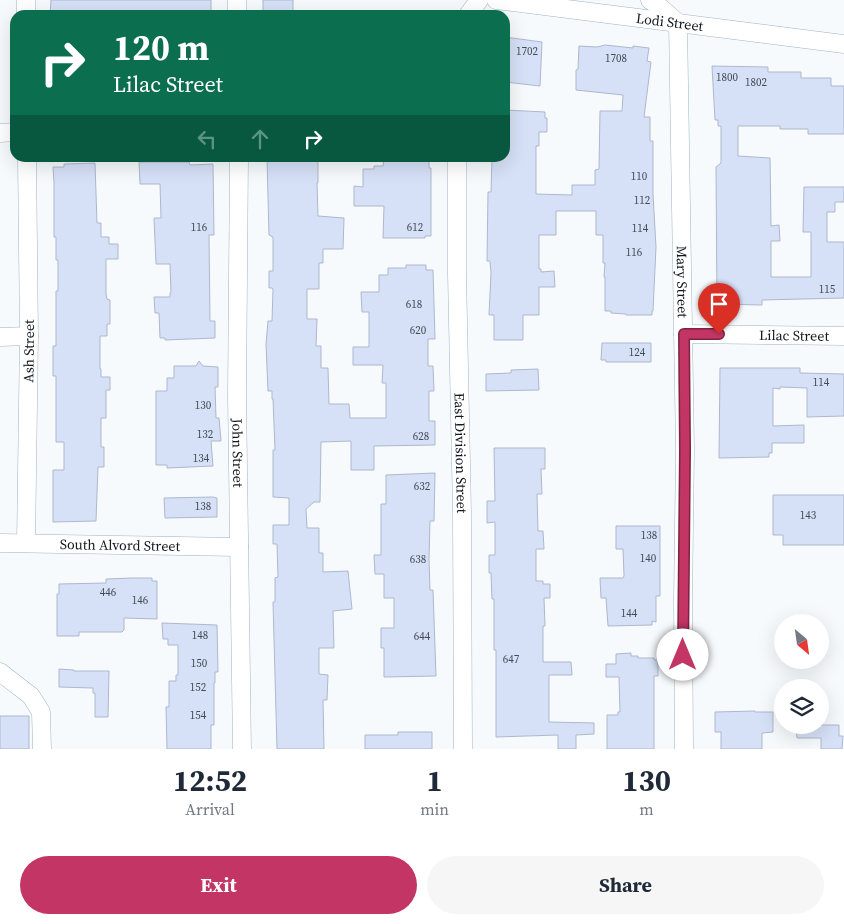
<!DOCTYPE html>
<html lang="en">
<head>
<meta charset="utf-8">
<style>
	:root { --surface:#fff; --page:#f6f6f7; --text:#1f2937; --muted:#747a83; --accent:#c23565 }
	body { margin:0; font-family:"Source Serif 4",serif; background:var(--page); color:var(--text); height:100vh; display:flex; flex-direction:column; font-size:19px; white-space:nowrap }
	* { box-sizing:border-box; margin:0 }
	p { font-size:16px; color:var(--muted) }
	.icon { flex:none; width:28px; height:28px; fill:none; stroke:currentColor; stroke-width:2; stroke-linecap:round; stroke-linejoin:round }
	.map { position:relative; height:749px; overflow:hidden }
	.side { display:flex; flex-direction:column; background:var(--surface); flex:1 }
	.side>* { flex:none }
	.guide { position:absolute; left:10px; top:10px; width:500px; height:152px; border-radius:15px; box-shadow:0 5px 20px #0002; background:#0b6e4f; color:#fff; overflow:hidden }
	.needle { width:32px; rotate:151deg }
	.controls { position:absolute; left:774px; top:614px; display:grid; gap:10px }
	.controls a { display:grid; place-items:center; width:55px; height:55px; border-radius:50%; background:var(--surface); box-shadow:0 5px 20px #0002; font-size:25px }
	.pin { position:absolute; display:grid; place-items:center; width:42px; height:42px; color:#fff; margin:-51px -21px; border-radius:50% 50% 50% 0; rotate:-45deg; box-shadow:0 0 5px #0007 }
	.pin .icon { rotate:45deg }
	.me { position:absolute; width:55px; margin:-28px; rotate:0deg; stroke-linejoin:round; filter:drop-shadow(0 0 4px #0008) }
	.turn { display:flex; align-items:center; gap:18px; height:105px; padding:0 20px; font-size:22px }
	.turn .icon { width:65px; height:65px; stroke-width:2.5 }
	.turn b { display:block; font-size:35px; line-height:42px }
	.lanes { display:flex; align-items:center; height:48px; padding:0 20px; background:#0003; justify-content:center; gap:25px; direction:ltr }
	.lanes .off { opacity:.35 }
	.eta { display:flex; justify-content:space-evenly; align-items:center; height:85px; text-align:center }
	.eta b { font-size:30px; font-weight:700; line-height:35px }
	.primary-button { display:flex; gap:10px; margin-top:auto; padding:10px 20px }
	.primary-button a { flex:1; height:58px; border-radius:30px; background:var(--accent); color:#fff; font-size:20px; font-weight:700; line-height:58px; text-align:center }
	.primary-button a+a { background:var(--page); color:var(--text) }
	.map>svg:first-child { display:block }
	.building { fill:#d6e0f6; stroke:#aeb8cd }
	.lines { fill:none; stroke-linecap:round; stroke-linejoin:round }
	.minor-casing { stroke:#a0b4c4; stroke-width:19 }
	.minor { stroke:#fff; stroke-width:18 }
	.route-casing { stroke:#7e2242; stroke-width:12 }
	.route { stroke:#c23565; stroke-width:9 }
	.labels { text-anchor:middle; stroke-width:4.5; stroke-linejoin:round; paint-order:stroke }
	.number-label { font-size:11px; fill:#424b54 }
	.street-label { font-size:14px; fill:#11191e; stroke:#fff }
</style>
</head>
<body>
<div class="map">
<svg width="844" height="749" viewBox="0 0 844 749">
	<rect width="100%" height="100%" fill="#f6fafd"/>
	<path class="building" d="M51 0H211V15H50Z
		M263 0H293V15H263Z
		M505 37 542 42 540 86 505 82Z
		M605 45 633 48V46L649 48 647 61 651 62 644 117H650V141H653V194L656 247 653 311H652V315H626V314L611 313V311H605V277H604L605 263H603V235H596V211H556V235H539V269H541V272L554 271 555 287H539V315H523V340H494V315H489L491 273 490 261H487L488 192H491L492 158H505V110L545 112V118H547V132H539V146H536V194L572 195V185H595V170L599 169 600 111H622L623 95 576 90V70L578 69 579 46 597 47Z
		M712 66 768 67V72H801V78H831V86H844V134H808V129H780V126H738V156L770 158 771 226 779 225 780 241H771V277H811V232H803L804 187H844V202H835V212H827V242H844V298L762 300V305L717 304 716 167 721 163V126H718V120H715Z
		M267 158H318V183H317L318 216 344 218 343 249H323V263H319V289H307V319H317L316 346H321V368H328L329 404H349L350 418H386V383H382L383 365H353V347H369V312H362L361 292H379V275H388V268H406V265H426V270H433L435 339H428V366H433L434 391H429V421H435V445L374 446V470H351V441L321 442 320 502H314L306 509 307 528H319V553H323V572L348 571 352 609 333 611 334 648H319V674L328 675 327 700H323L324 749H277L273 602H275V578L278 577 277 544H273V525H289V498L273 497V450H275L273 399H272V391H268L266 344 268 321H272L273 289 272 288H269V271H273V237L269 235Z
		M384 158H429V168H431V236H425V238H383L384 206H354V186L363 187V169H374V166H383Z
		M139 162H189L190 165 213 164 214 235H209L210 321H215V338L165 340V338H160L159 313H155L154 297H170V293L171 292 170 264H156L154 218H161L160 184H140Z
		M95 163 97 223H101V237H109V244H118V259H106V294L107 299 110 300V324H107V336H100V369H101V377H110V390H106V418H101V447H104V467H98L96 521 53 522V470H64V442H56V376H53V346H56V291H58V260H56V237H54V183L53 167H64V164Z
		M602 343H651V362H606V360H601Z
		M199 361 203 366 218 367V387H215L216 418H219L221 441H211L213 466 167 468V465H156V391H167V378H174V366H196Z
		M720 368H800V373L844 374V416L807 417V388L780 387V389L773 388V426L804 425V443H772V453H769V457L719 458Z
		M538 369 539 390 486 391V374L511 373V370Z
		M494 448H545V469H541L542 494H537L538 531H543L544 549H536V581H543V584H550V598H544L545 626H543V662H571L572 675H549V722L594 723V734L576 735V749H558V735L496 737V650H494V599H492L491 573H489V555H495V522L487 523V501H495Z
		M435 473 434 521H430L429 559 430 590H433L436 676 384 677V648H381V628H394V598H384V574H375L374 555H381V504H386V475Z
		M773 495H844V545H783V535H773Z
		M213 497 217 498V517L165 518 164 498Z
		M616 526H660V596H656V622L652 621V625L608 626 606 598H601L600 578H623L624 576 623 549H616Z
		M132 578H152V581H157V619L124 618V630L122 632H79V636H57V594H59V584L106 583V579Z
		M162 623 217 625 218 672H215V683H214V725H211V749H167L166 707H169V681H176V675H178V645H168V639H163Z
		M631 653V656H638V658H654V660H658V676H654V749H607V715H618V712H620L619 677H606V664H616V654Z
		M59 669 74 670V671H109L108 717H95V693H93V688L59 687Z
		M755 711V712H773V732L762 733V749H721V732H715V712Z
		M0 716H29V749H0Z
		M796 725H839V736H843L842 749H821V738H797Z
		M398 732H432V749H365V735H398Z"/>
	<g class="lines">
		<defs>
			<g id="minor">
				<path d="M26 0V15"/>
				<path d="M237 0V15"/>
				<path id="s1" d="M496 0 844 44"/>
				<path id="s2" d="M650 0 661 8 678 23 685 450 683 599 684 749"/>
				<path d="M468 15 479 0"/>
				<path d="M0 133 15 132"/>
				<path id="s3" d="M239 158 237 396 242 749"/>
				<path id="s4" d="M457 158V274L462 512 463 749"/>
				<path id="s5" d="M683 334 844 336"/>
				<path d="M0 337 29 336"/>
				<path id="s6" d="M0 543 239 547"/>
				<path id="s7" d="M26 543 29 336 27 158"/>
				<path d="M0 672 31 696 41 712 42 749"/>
			</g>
		</defs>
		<use href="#minor" class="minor-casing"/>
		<use href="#minor" class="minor"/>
	</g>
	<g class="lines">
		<defs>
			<path id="route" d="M683 655 685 450 684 334H719"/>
		</defs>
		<use href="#route" class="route-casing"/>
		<use href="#route" class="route"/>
	</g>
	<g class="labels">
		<g class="number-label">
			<text x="527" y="55">1702</text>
			<text x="616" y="62">1708</text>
			<text x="727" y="81">1800</text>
			<text x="756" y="86">1802</text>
			<text x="639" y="180">110</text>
			<text x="642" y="204">112</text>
			<text x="199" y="231">116</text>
			<text x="415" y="231">612</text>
			<text x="640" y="232">114</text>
			<text x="634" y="256">116</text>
			<text x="827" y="293">115</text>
			<text x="414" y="308">618</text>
			<text x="418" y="334">620</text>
			<text x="637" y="356">124</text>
			<text x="821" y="386">114</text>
			<text x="203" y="409">130</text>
			<text x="205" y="438">132</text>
			<text x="421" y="440">628</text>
			<text x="201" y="462">134</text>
			<text x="422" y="490">632</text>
			<text x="203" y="510">138</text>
			<text x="808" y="519">143</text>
			<text x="649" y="539">138</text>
			<text x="648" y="562">140</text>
			<text x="418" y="563">638</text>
			<text x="108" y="596">446</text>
			<text x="140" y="604">146</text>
			<text x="629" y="617">144</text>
			<text x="200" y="639">148</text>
			<text x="422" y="640">644</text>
			<text x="511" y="663">647</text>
			<text x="199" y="667">150</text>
			<text x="198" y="691">152</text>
			<text x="198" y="719">154</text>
		</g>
		<g class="street-label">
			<text dy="5" stroke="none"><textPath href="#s1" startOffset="175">Lodi Street</textPath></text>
			<text dy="5" stroke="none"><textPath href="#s2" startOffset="295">Mary Street</textPath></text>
			<text dy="5" stroke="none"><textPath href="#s5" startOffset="111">Lilac Street</textPath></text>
			<text dy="5" stroke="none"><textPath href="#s7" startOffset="192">Ash Street</textPath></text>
			<text dy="5" stroke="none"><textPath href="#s3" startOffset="295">John Street</textPath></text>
			<text dy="5" stroke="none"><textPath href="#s4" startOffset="295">East Division Street</textPath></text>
			<text dy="5" stroke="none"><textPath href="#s6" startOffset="120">South Alvord Street</textPath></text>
		</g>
	</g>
</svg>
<div class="controls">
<a><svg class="needle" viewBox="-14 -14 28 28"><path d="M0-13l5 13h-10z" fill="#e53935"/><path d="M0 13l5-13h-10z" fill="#747a83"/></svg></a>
<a><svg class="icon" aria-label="layers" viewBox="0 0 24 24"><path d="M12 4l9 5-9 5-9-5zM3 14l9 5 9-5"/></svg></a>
</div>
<div class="pin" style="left:719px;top:334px;background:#d93025"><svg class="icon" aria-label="arrive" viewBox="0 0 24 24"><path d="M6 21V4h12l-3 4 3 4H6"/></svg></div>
<svg class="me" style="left:683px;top:655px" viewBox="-20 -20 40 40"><circle r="19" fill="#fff"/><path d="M0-13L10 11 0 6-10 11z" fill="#c23565"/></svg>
<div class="guide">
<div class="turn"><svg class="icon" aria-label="right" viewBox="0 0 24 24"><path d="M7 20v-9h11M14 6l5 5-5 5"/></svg><div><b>120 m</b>Lilac Street</div></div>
<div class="lanes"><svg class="icon off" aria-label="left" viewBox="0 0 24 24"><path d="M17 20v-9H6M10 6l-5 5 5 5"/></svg><svg class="icon off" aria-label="ahead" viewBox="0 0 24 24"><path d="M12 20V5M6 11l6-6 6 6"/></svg><svg class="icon" aria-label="right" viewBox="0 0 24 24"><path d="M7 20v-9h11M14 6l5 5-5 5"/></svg></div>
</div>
</div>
<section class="side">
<div class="eta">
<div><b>12:52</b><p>Arrival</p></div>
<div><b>1</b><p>min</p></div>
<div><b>130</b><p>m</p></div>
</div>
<div class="primary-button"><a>Exit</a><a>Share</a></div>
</section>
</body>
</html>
